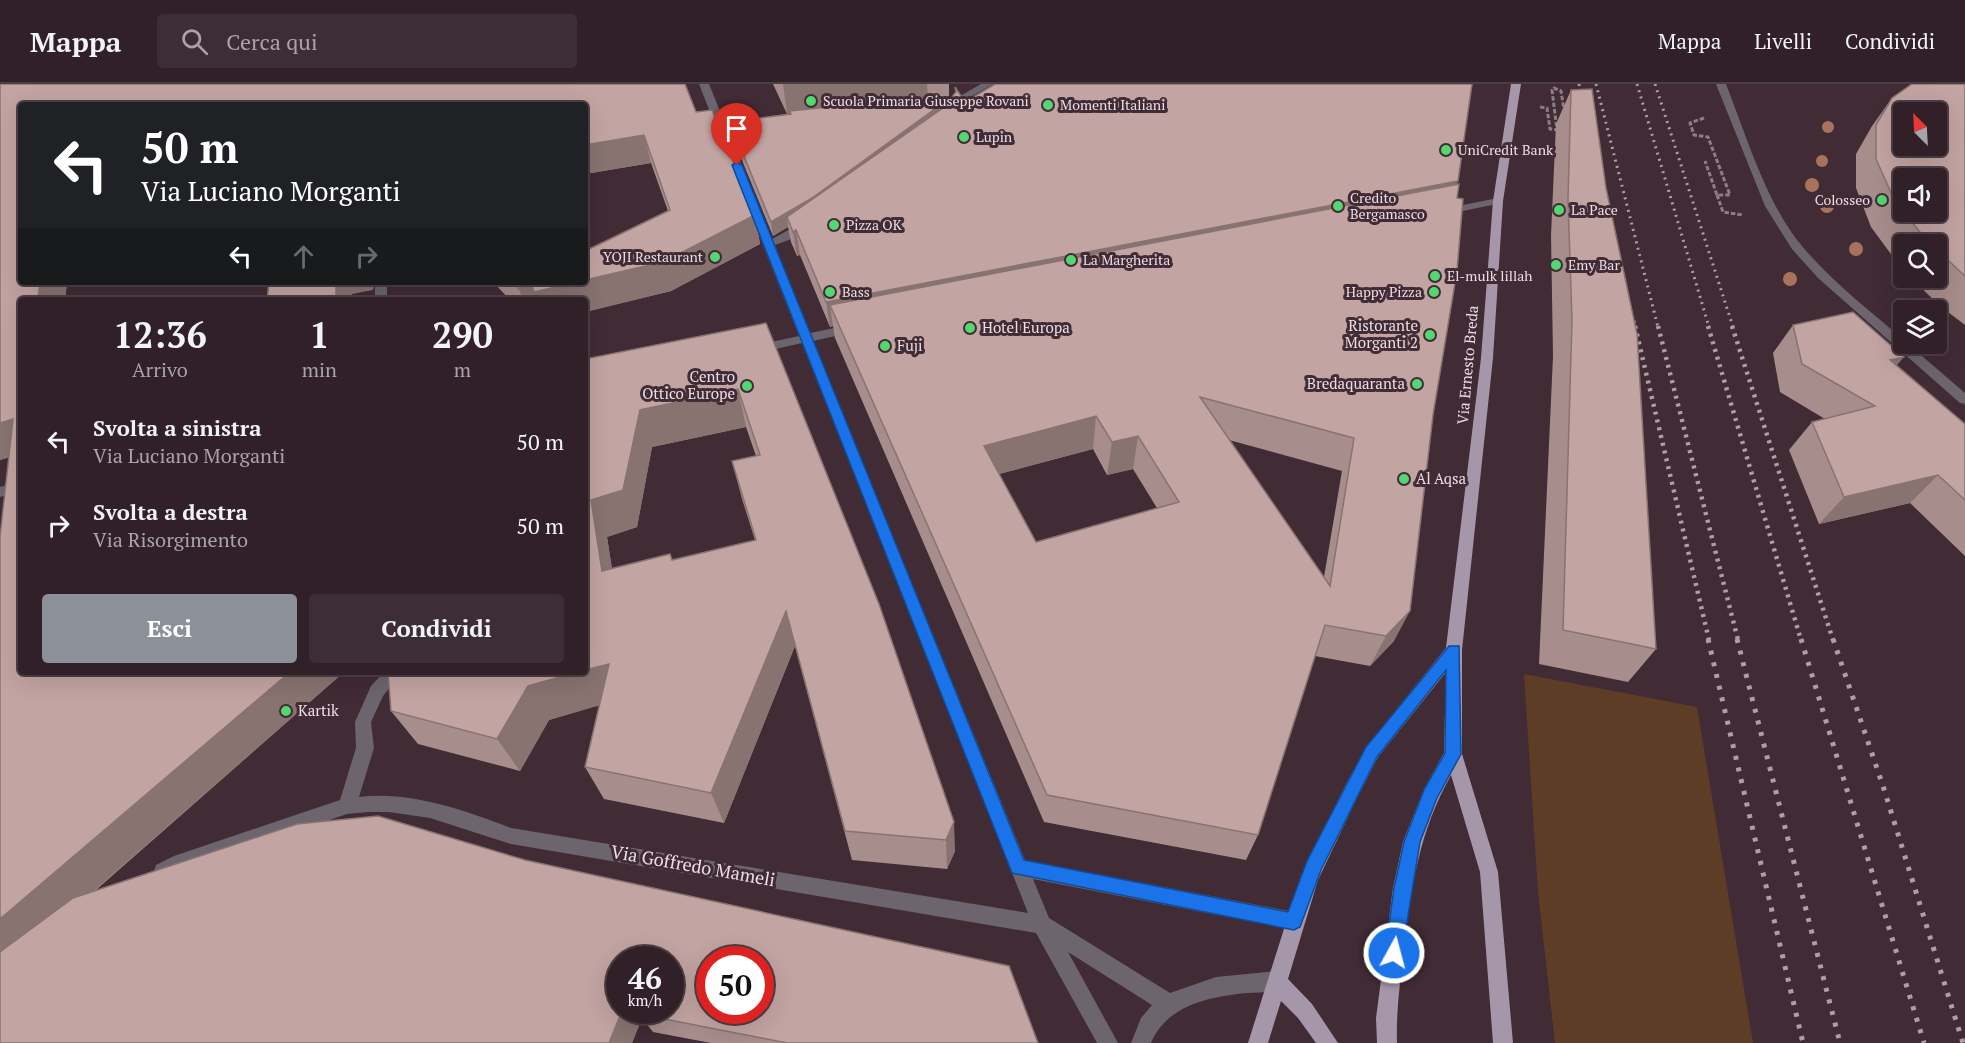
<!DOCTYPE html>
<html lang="it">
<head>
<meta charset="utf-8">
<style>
	:root { --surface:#312028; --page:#3d2d34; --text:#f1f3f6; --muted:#a8a3a8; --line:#4c3e45; --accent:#8c9099 }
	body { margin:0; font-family:"PT Serif",serif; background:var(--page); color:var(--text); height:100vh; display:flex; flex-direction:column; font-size:22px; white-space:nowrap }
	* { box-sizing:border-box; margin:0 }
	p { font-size:20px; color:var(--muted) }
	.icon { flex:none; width:33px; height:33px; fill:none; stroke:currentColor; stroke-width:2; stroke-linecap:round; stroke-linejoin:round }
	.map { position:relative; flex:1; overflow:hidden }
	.panel { position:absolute; left:18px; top:213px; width:570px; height:378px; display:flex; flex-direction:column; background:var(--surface); border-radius:6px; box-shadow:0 6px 24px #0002,0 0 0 2px var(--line) }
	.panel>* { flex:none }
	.banner { position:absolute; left:18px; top:18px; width:570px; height:183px; border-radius:6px; box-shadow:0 6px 24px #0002,0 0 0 2px var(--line); background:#202124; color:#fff; overflow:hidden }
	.needle { width:39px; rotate:336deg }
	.buttons { position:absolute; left:1893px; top:18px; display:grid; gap:12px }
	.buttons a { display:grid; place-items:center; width:54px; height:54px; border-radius:6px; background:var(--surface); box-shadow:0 6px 24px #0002,0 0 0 2px var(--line); font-size:30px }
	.speed { position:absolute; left:606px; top:862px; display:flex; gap:12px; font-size:30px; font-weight:700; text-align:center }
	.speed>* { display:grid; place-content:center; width:78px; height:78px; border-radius:50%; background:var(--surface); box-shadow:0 6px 24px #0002,0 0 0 2px var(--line); line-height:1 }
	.speed small { font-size:15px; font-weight:400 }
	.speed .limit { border:9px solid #d22; background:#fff; color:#111 }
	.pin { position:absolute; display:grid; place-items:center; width:51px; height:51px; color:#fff; margin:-62px -26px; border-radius:50% 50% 50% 0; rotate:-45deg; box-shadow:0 0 6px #0007 }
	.pin .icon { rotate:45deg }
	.me { position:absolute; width:66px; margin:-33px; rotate:7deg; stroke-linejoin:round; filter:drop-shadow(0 0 4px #0008) }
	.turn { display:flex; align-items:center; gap:21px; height:126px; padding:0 24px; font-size:27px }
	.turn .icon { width:78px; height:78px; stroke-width:2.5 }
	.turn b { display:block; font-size:42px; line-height:51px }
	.lanes { display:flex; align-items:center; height:57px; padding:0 24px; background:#0003; justify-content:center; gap:30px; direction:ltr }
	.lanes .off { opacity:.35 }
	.eta { display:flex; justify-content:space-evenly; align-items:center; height:102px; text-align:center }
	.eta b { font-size:36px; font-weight:800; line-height:42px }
	.primary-button { display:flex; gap:12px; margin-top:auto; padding:12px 24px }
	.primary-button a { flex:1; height:69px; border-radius:6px; background:var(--accent); color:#fff; font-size:24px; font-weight:800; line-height:69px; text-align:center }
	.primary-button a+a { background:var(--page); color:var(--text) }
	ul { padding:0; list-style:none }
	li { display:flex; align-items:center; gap:18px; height:84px; padding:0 24px }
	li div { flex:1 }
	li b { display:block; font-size:22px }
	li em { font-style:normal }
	header { display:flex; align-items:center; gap:36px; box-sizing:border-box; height:84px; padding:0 30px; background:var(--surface); border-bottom:2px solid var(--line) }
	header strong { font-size:28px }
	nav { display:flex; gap:33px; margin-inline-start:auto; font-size:21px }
	.search { width:420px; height:54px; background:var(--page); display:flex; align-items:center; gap:15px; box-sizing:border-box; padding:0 21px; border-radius:6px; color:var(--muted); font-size:22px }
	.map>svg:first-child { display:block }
	.green { fill:#5e3d27 }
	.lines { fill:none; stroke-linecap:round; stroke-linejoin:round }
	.path { stroke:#8f7d85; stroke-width:3; stroke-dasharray:4.5 2; stroke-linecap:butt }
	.minor { fill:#6c656e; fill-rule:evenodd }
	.major { fill:#a597a9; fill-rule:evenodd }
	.rail-far2 { stroke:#af9ea5; stroke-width:3; stroke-dasharray:2 4.5; stroke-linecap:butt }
	.rail-far1 { stroke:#af9ea5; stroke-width:4.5; stroke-dasharray:3 5; stroke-linecap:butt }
	.rail { stroke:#af9ea5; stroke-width:5; stroke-dasharray:4 8; stroke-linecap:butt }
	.tree { fill:#a7735d }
	.wall { fill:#a78d8b; fill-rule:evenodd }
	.shaded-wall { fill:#887371 }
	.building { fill:#c2a4a2; stroke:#887371; stroke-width:1.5; fill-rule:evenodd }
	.route { fill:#1a73e8; stroke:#114b97; stroke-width:1.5 }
	.poi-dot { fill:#54d672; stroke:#412b35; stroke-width:2 }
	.labels { text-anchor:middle; stroke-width:6; stroke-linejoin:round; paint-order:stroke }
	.far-poi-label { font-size:14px; fill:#ecdde3; stroke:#412b35; text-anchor:start }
	.poi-label { font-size:15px; fill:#ecdde3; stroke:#412b35; text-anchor:start }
	.street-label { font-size:15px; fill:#ecdde3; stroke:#412b35 }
	.near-street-label { font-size:18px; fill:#ecdde3; stroke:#412b35 }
</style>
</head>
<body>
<header>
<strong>Mappa</strong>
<div class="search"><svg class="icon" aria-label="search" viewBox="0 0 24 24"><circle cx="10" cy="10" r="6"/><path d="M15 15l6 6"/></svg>Cerca qui</div>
<nav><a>Mappa</a><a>Livelli</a><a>Condividi</a></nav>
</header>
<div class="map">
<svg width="1965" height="959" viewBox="0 0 1965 959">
	<rect width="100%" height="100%" fill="#412b35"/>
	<path class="green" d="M1524 590 1697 623 1753 959H1555L1538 808Z"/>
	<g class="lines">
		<path class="path" d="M1540 23 1547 24 1550 45 1557 46 1552 6 1554 4 1561 7 1564 26
			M1704 34 1690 39 1694 51 1708 53 1730 111H1717L1705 77
			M1717 111 1723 128 1743 131"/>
		<path class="minor" d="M699 0H709L772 155 803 138H811L813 140 789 156 775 161 810 249 854 240 860 244 858 247 813 257 1025 776 1294 828 1301 830 1304 837 1301 844 1294 846 1033 795 1049 834 1170 909 1216 893 1276 887 1283 890 1286 897 1283 904C1272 909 1258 908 1246 909 1209 913 1167 921 1151 959H1131L1141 934 1152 921 1068 868 1118 959H1097L1036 849 511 760 430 734 389 728H368L347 730 185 785 163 796 156 793 154 787 156 781 174 772 340 716 356 664 355 638 371 602 384 588H402L383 612 371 638 374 664 359 713C411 707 463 726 511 744L1028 829 802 259 757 269 751 265 753 262 799 252Z
			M981 0H993L949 25 941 23Z
			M1716 0H1726C1746 51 1767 121 1802 162 1831 197 1869 226 1904 256V260H1908L1965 309V320L1960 319 1818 194 1792 165 1765 122Z
			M1498 114 1502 115V119L1443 131 1437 128 1443 125Z
			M375 198H387V216H375Z
			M21 397V407L0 413V403Z"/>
		<path class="major" d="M1511 0H1521L1503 117 1493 274 1462 566V670L1498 788 1513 959H1493L1480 788 1451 691C1419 748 1411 803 1404 867 1400 898 1396 928 1397 959H1377L1376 934 1393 804 1403 758 1424 705 1444 669 1446 588 1378 673 1357 714 1318 796 1288 895 1312 920 1338 959H1316L1298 934 1281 917 1268 959H1248L1300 794 1345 702 1366 663 1446 564 1481 274 1493 117Z"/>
		<path class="rail-far2" d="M1579 0 1584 21
			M1596 0 1658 243
			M1637 0 1709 243
			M1655 0 1733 243
			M1634 237 1636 243"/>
		<path class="rail-far1" d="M1635 242 1709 556
			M1658 242 1738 556
			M1708 242 1801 556
			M1732 242 1833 556"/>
		<path class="rail" d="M1708 555 1803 959
			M1737 555 1840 959
			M1801 555 1924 959
			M1833 555 1883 702 1963 959"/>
	</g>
	<g class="tree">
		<circle cx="1828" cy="43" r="6"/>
		<circle cx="1822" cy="77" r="6"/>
		<circle cx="1812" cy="101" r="7"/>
		<circle cx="1827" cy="122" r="7"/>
		<circle cx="1856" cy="165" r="7"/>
		<circle cx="1790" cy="195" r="7"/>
	</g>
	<path class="wall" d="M0 0H685L696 28 712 26 755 131 760 160 671 207 585 228V216H510L493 198H585V167L668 127 651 79 585 90V21H21V198H67L65 216H21V588H175L176 589 177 588H344L96 806 297 740 378 732 525 776 1009 882 1038 959H711L653 948 642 934 632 959H0V453L9 373 0 376ZM620 876H670V927H620ZM710 876H760V927H710Z
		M773 0H949V16L955 9V3L965 18 1456 100 1394 557 1370 582 1315 572 1258 751 1246 776 1044 738 835 254 833 242 830 243 800 171 797 172 791 158 788 143 773 152 732 52 730 38 787 30ZM942 16 949 17 942 24ZM1229 356 1342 387 1324 493ZM1093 365 1107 391 1133 385 1157 424 1036 458 999 390Z
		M1965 0V241L1940 222 1911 194H1936V160H1904V185L1899 181 1871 143 1856 104V70L1872 42 1892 14ZM1904 94 1936 128H1904Z
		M1571 6 1656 565 1628 598 1539 580 1553 272 1551 151 1556 40Z
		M766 239 955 767 947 785 852 776 795 562 724 739 604 715 585 683 599 621 549 636 520 687 418 660 391 627 585 588V275ZM746 343 756 372 732 377 742 415 755 456 672 476 612 485 607 453 637 443 652 363Z
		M1793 241 1897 281 1965 340V472L1910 419 1819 440 1789 366 1812 338 1825 335 1780 308 1773 269Z"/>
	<path class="shaded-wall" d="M783 0H927L928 16 790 27V30H787Z
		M942 16V30L787 133 788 143 773 152 771 138Z
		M644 51 651 79 585 90V61Z
		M1458 97 1448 121 830 221 833 242 830 243 826 218Z
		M755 131 760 160 671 207 585 228V216H523L519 205 522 198H585V196Z
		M796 146 800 171 797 172 793 148Z
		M40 198H67L65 216H38Z
		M336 198H375L373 206 352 210V216H336Z
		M387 198H413L389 203Z
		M1904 273 1880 301 1890 276Z
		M738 305 746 343 652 363 637 443 607 453 618 523 602 487 591 416 640 326Z
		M1096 332 1093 365 984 394V362Z
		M13 335 21 370 0 376V339Z
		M1138 352 1133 385 1107 391 1112 358Z
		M1938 391 1910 419 1819 440 1844 413Z
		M786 527 795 562 724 739 711 709Z
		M1410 527 1394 557 1370 582 1386 552Z
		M609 580 625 614 549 636 520 687 497 655 528 602 578 588H585V586Z
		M290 588H344L0 889V835Z
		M954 738 955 767 947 785 946 756Z
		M622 927H645L639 930 642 934 632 959H609Z"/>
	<path class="building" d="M0 0H685L696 28 712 26 755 131 663 178 585 196V167L670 126 644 51 585 61V21H21V198H40L38 216H21V588H175L176 589 177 588H290L0 835V453L13 335 0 339Z
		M995 0H1472L1458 97 826 218 796 146 793 148 787 133 943 24 956 8 955 3 965 18Z
		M1912 0H1965V192L1936 165V160H1932L1923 152 1904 128H1936V94H1904V127L1893 113 1876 75V41L1892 14ZM1904 28H1936V62H1904Z
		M1592 5 1606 104 1637 250 1656 565 1563 546 1572 236 1568 115 1571 6Z
		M927 13 942 16 932 27 812 114 771 138 730 38 791 30 790 27Z
		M1459 100 1457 114 1463 115 1457 187 1433 331 1410 527 1386 552 1325 541 1258 751 1047 711 830 221ZM1200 313 1354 354 1330 502ZM1096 332 1112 358 1138 352 1179 418 1036 458 984 362Z
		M269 198H336V216H267Z
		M512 198H522L519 205Z
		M531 198H577L534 208Z
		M1853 228 1904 273 1890 276 1965 340V416L1938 391 1844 413 1812 338 1875 322 1802 280 1793 241Z
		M766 239 879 520 954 738 946 756 845 747 786 527 711 709 585 683 609 580 585 586V275ZM738 305 760 371 732 377 756 456 672 476 670 470 602 487 591 416 623 406 640 326Z
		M388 588H578L528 602 497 655 391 627Z
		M378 732 525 776 1009 882 1038 959H787L639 930 638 927H670V876H620V927H622L609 959H0V868L73 814 297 740ZM710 876H760V927H710Z"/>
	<path class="route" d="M737 78 742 81 1024 776 1288 828 1307 777 1366 663 1449 562H1459L1461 670 1437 714 1420 758 1401 875 1394 878 1388 875 1385 869 1394 804 1404 758 1424 706 1445 669 1446 586 1377 673 1321 786 1300 843 1294 846 1012 789 732 81Z"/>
	<g class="poi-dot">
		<circle cx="811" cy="17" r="6"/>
		<circle cx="1048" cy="21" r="6"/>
		<circle cx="964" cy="53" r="6"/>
		<circle cx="1446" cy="66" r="6"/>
		<circle cx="1882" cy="116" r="6"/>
		<circle cx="1338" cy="122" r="6"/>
		<circle cx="1559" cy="126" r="6"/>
		<circle cx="834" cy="141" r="6"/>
		<circle cx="715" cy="173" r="6"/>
		<circle cx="1071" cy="176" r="6"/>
		<circle cx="1556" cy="181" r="6"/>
		<circle cx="1435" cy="192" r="6"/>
		<circle cx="830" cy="208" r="6"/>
		<circle cx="1434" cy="208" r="6"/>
		<circle cx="970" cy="244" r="6"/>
		<circle cx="1430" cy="251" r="6"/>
		<circle cx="885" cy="262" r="6"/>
		<circle cx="1417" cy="300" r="6"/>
		<circle cx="747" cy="302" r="6"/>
		<circle cx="1404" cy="395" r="6"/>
		<circle cx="286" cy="627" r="6"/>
	</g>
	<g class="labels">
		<g class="far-poi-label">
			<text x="823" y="22">Scuola Primaria Giuseppe Rovani</text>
			<text x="1060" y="26">Momenti Italiani</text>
			<text x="976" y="58">Lupin</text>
			<text x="1458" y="71">UniCredit Bank</text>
			<text x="1350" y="119">Credito<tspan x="1350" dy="16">Bergamasco</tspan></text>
			<text x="1870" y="121" text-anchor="end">Colosseo</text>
			<text x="1571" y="131">La Pace</text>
			<text x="846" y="146">Pizza OK</text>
			<text x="703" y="178" text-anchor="end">YOJI Restaurant</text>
			<text x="1083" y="181">La Margherita</text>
			<text x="1568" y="186">Emy Bar</text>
			<text x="1447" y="197">El-mulk lillah</text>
			<text x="842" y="213">Bass</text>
			<text x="1422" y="213" text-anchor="end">Happy Pizza</text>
		</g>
		<g class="poi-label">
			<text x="1418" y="247" text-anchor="end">Ristorante<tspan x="1418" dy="17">Morganti 2</tspan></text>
			<text x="982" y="249">Hotel Europa</text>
			<text x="897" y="267">Fuji</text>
			<text x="735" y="298" text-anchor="end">Centro<tspan x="735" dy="17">Ottico Europe</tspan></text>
			<text x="1405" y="305" text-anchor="end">Bredaquaranta</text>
			<text x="1416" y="400">Al Aqsa</text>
			<text x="298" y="632">Kartik</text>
		</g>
		<g class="street-label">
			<text transform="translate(1468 281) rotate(-85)" y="5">Via Ernesto Breda</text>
		</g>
		<g class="near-street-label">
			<text transform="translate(693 782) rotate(10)" y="6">Via Goffredo Mameli</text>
		</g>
	</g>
</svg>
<div class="buttons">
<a><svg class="needle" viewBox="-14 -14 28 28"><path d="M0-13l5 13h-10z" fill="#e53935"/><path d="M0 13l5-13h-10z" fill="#a8a3a8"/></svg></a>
<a><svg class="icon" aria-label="sound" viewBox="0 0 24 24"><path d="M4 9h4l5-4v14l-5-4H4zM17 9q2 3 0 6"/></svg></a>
<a><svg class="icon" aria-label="search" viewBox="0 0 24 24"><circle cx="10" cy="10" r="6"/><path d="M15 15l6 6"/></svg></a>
<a><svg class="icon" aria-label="layers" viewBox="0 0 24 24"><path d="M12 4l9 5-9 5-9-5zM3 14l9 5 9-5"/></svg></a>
</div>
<div class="speed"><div>46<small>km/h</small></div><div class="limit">50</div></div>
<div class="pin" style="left:737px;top:81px;background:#d93025"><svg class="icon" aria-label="arrive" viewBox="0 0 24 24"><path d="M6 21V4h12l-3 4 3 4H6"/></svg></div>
<svg class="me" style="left:1394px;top:869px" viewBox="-20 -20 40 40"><circle r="17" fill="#1a73e8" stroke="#fff" stroke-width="3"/><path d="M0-11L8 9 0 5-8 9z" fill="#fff"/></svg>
<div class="banner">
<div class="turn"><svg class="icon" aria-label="left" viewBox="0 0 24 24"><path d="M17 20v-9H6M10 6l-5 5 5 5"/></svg><div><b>50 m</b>Via Luciano Morganti</div></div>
<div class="lanes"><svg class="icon" aria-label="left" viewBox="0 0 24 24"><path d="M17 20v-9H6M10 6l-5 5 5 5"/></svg><svg class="icon off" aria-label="ahead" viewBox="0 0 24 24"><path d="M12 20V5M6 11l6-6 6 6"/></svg><svg class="icon off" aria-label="right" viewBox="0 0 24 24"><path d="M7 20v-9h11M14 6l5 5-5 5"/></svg></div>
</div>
<section class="panel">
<div class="eta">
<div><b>12:36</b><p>Arrivo</p></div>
<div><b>1</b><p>min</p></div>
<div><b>290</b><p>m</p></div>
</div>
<ul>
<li><svg class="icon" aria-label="left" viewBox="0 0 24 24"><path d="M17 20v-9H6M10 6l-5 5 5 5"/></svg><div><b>Svolta a sinistra</b><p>Via Luciano Morganti</p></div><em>50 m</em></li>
<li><svg class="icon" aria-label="right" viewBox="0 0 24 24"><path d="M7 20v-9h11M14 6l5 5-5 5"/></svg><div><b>Svolta a destra</b><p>Via Risorgimento</p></div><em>50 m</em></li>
</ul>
<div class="primary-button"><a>Esci</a><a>Condividi</a></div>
</section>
</div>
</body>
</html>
